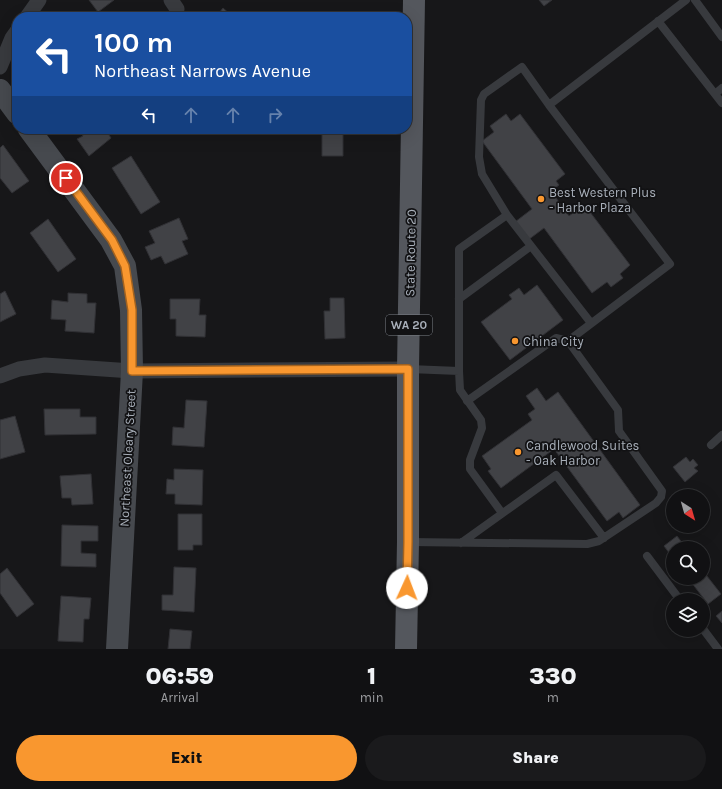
<!DOCTYPE html>
<html lang="en">
<head>
<meta charset="utf-8">
<style>
	:root { --surface:#111113; --page:#1a1a1c; --text:#f1f3f6; --muted:#9c9da0; --line:#303133; --accent:#f9972f }
	body { margin:0; font-family:Karla,sans-serif; background:var(--page); color:var(--text); height:100vh; display:flex; flex-direction:column; font-size:15px; white-space:nowrap }
	* { box-sizing:border-box; margin:0 }
	p { font-size:13px; color:var(--muted) }
	.icon { flex:none; width:22px; height:22px; fill:none; stroke:currentColor; stroke-width:2; stroke-linecap:round; stroke-linejoin:round }
	.map { position:relative; height:649px; overflow:hidden }
	.side { display:flex; flex-direction:column; background:var(--surface); flex:1 }
	.side>* { flex:none }
	.banner { position:absolute; left:12px; top:12px; width:400px; height:122px; border-radius:16px; box-shadow:0 4px 16px #0002,0 0 0 1px var(--line); background:#1a4fa0; color:#fff; overflow:hidden }
	.needle { width:26px; rotate:143deg }
	.controls { position:absolute; left:666px; top:489px; display:grid; gap:8px }
	.controls a { display:grid; place-items:center; width:44px; height:44px; border-radius:50%; background:var(--surface); box-shadow:0 4px 16px #0002,0 0 0 1px var(--line); font-size:20px }
	.pin { position:absolute; display:grid; place-items:center; width:34px; height:34px; color:#fff; margin:-17px; border:2px solid #fff; border-radius:50%; box-shadow:0 1px 4px #0007 }
	.me { position:absolute; width:44px; margin:-22px; rotate:2deg; stroke-linejoin:round; filter:drop-shadow(0 0 3px #0008) }
	.turn { display:flex; align-items:center; gap:14px; height:84px; padding:0 16px; font-size:18px }
	.turn .icon { width:52px; height:52px; stroke-width:2.5 }
	.turn b { display:block; font-size:28px; line-height:34px }
	.lanes { display:flex; align-items:center; height:38px; padding:0 16px; background:#0003; justify-content:center; gap:20px; direction:ltr }
	.lanes .off { opacity:.35 }
	.eta { display:flex; justify-content:space-evenly; align-items:center; height:68px; text-align:center }
	.eta b { font-size:24px; font-weight:800; line-height:28px }
	.cta { display:flex; gap:8px; margin-top:auto; padding:8px 16px }
	.cta a { flex:1; height:46px; border-radius:24px; background:var(--accent); color:#111; font-size:16px; font-weight:800; line-height:46px; text-align:center }
	.cta a+a { background:var(--page); color:var(--text) }
	.map>svg:first-child { display:block }
	.building { fill:#414246; stroke:#313135 }
	.lines { fill:none; stroke-linecap:round; stroke-linejoin:round }
	.lane { stroke:#383a3e; stroke-width:8 }
	.street { stroke:#383a3e; stroke-width:15 }
	.secondary { stroke:#46494e; stroke-width:22 }
	.primary { stroke:#54575d; stroke-width:22 }
	.route-casing { stroke:#a2621f; stroke-width:10 }
	.route { stroke:#f9972f; stroke-width:7 }
	.poi-dot { fill:#f9972f; stroke:#121214; stroke-width:1.5 }
	.labels { text-anchor:middle; stroke-width:3.5; stroke-linejoin:round; paint-order:stroke }
	.shield { fill:#121214; stroke:#7c8188; stroke-width:1 }
	.shield-label { font-size:12px; font-weight:bold; fill:#a9b0ba }
	.poi-label { font-size:13px; fill:#a9b0ba; stroke:#121214; text-anchor:start }
	.street-label { font-size:13px; fill:#a9b0ba; stroke:#121214 }
</style>
</head>
<body>
<div class="map">
<svg width="722" height="649" viewBox="0 0 722 649">
	<rect width="100%" height="100%" fill="#171719"/>
	<path class="building" d="M89 0H114L98 12Z
		M539 0H552L544 6Z
		M223 8 233 17H216Z
		M506 114 511 121 520 114 565 174 556 181 559 185 551 191 569 216 578 209 581 213 587 208 630 265 620 274 623 278 611 287 607 282 592 293 544 228 528 240 515 222 532 209 482 141 494 132 490 126Z
		M79 129H105L111 138 89 156 77 139 83 136Z
		M322 129H333V130L343 131V156H322Z
		M3 145 29 181 12 193 0 178V148Z
		M131 156 160 202 141 214 112 168Z
		M179 218 188 239 182 241 188 254 165 264 161 256 151 260 145 247 155 243 149 231Z
		M48 219 76 259 58 272 30 233Z
		M537 285 563 320 510 360 481 322 512 299 509 295 519 288 524 295Z
		M5 291 16 314 0 322V294Z
		M68 293 87 294V303H96L94 333 65 331 66 320 51 319 52 300 68 302Z
		M330 298H344L345 338 325 339 324 311H330Z
		M170 299H200L199 315H206L205 337 176 336V319H170Z
		M537 388 546 401 558 392 640 505 623 518 619 512 607 521 554 449 501 488 488 471 491 469 482 456 532 420 528 414 535 409 526 396Z
		M186 400 207 401 204 447 172 445 173 427 184 428Z
		M44 409H80V417H96V434L45 435Z
		M15 416 25 452 0 459V420Z
		M686 457 690 462 693 459 698 465 694 468 698 471 685 482 673 467Z
		M174 469 203 470 202 505 175 504V494H166L167 479 174 480Z
		M91 474 93 504 72 505 71 498H62L60 476Z
		M178 514H202V545H193V550H178Z
		M62 525 98 526V541H81V553L96 554V567L61 566Z
		M677 536 686 548H673V558L664 546Z
		M174 567 196 568 194 612 162 610V595H173Z
		M7 568 34 604 17 617 0 593V574Z
		M703 571 721 594 708 604 688 578H703Z
		M61 596 91 598 89 619H84L83 642 58 641Z
		M722 611V623L716 616Z
		M170 629 192 631 190 649H168Z"/>
	<g class="lines">
		<path class="lane" d="M695 0 722 37
			M658 21 715 94 722 88
			M715 94 722 103
			M507 215 591 323
			M459 299 531 246
			M409 369 459 371V249L507 215 482 174 479 157 481 100 484 94 522 67 549 105
			M459 371 460 390 481 420 482 428 470 460V469L502 513
			M467 401 556 338 568 341
			M711 445 722 435
			M409 542 587 544 599 541 656 503 661 497 662 491 619 431 618 410 568 341 670 264 549 105 686 0
			M461 543 556 475 604 538
			M647 556 680 600
			M703 629 718 649"/>
		<path class="street" d="M171 0 177 9
			M27 17 39 0
			M0 67 12 38 17 31
			M0 376 19 369 45 365 132 371 408 369"/>
		<path class="secondary" d="M0 90 17 113
			M29 129 111 240 125 266 131 310 132 371 117 649"/>
		<path class="primary" d="M406 649 408 542V369L414 0"/>
	</g>
	<g class="lines">
		<defs>
			<path id="route" d="M66 178 112 240 125 266 132 310V371L408 369V542L407 588"/>
		</defs>
		<use href="#route" class="route-casing"/>
		<use href="#route" class="route"/>
	</g>
	<g class="poi-dot">
		<circle cx="541" cy="199" r="4"/>
		<circle cx="515" cy="341" r="4"/>
		<circle cx="518" cy="452" r="4"/>
	</g>
	<g class="labels">
		<rect class="shield" x="386" y="315" width="46" height="20" rx="3"/>
		<g class="shield-label">
			<text x="409" y="329">WA 20</text>
		</g>
		<g class="poi-label">
			<text x="549" y="197">Best Western Plus<tspan x="549" dy="15">- Harbor Plaza</tspan></text>
			<text x="523" y="346">China City</text>
			<text x="526" y="450">Candlewood Suites<tspan x="526" dy="15">- Oak Harbor</tspan></text>
		</g>
		<g class="street-label">
			<text transform="translate(410 253) rotate(-89)" y="5">State Route 20</text>
			<text transform="translate(127 458) rotate(-87)" y="5">Northeast Oleary Street</text>
		</g>
	</g>
</svg>
<div class="controls">
<a><svg class="needle" viewBox="-14 -14 28 28"><path d="M0-13l5 13h-10z" fill="#e53935"/><path d="M0 13l5-13h-10z" fill="#9c9da0"/></svg></a>
<a><svg class="icon" aria-label="search" viewBox="0 0 24 24"><circle cx="10" cy="10" r="6"/><path d="M15 15l6 6"/></svg></a>
<a><svg class="icon" aria-label="layers" viewBox="0 0 24 24"><path d="M12 4l9 5-9 5-9-5zM3 14l9 5 9-5"/></svg></a>
</div>
<div class="pin" style="left:66px;top:178px;background:#d93025"><svg class="icon" aria-label="arrive" viewBox="0 0 24 24"><path d="M6 21V4h12l-3 4 3 4H6"/></svg></div>
<svg class="me" style="left:407px;top:588px" viewBox="-20 -20 40 40"><circle r="19" fill="#fff"/><path d="M0-13L10 11 0 6-10 11z" fill="#f9972f"/></svg>
<div class="banner">
<div class="turn"><svg class="icon" aria-label="left" viewBox="0 0 24 24"><path d="M17 20v-9H6M10 6l-5 5 5 5"/></svg><div><b>100 m</b>Northeast Narrows Avenue</div></div>
<div class="lanes"><svg class="icon" aria-label="left" viewBox="0 0 24 24"><path d="M17 20v-9H6M10 6l-5 5 5 5"/></svg><svg class="icon off" aria-label="ahead" viewBox="0 0 24 24"><path d="M12 20V5M6 11l6-6 6 6"/></svg><svg class="icon off" aria-label="ahead" viewBox="0 0 24 24"><path d="M12 20V5M6 11l6-6 6 6"/></svg><svg class="icon off" aria-label="right" viewBox="0 0 24 24"><path d="M7 20v-9h11M14 6l5 5-5 5"/></svg></div>
</div>
</div>
<section class="side">
<div class="eta">
<div><b>06:59</b><p>Arrival</p></div>
<div><b>1</b><p>min</p></div>
<div><b>330</b><p>m</p></div>
</div>
<div class="cta"><a>Exit</a><a>Share</a></div>
</section>
</body>
</html>
